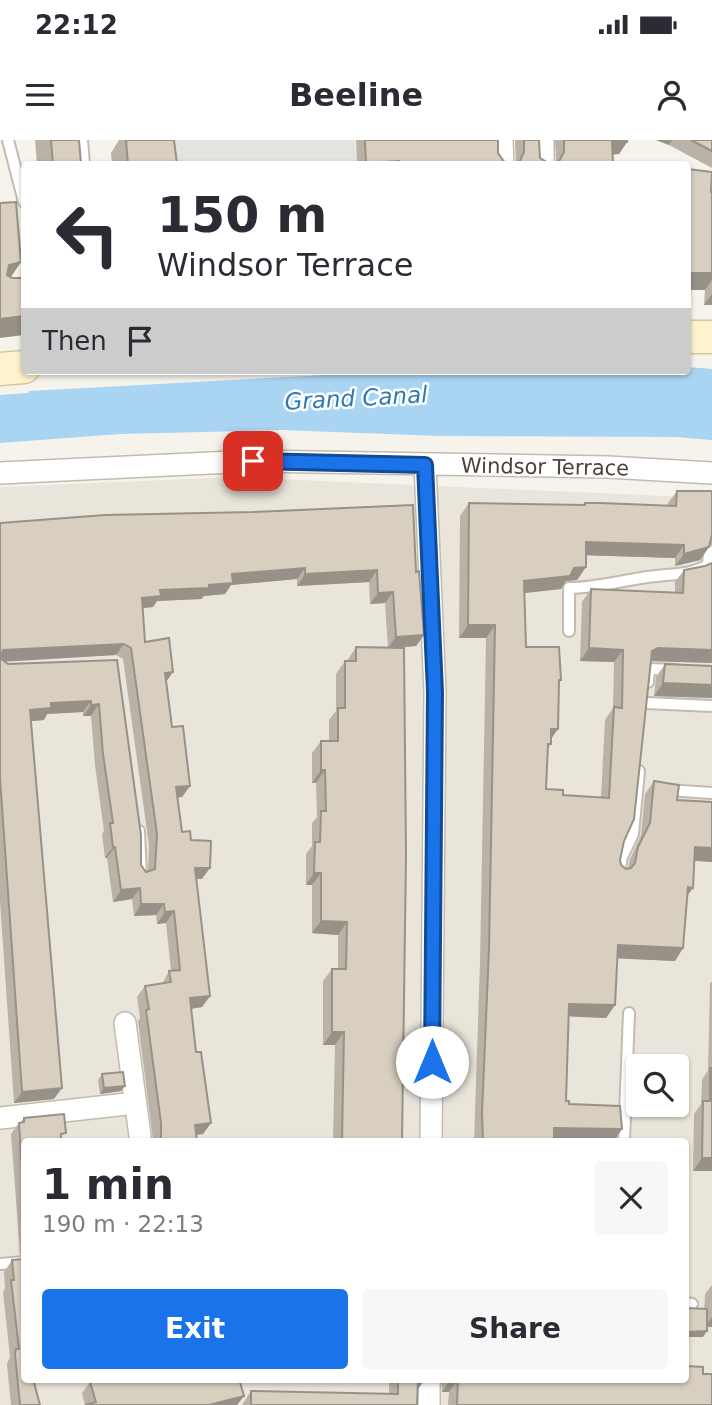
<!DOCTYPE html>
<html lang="en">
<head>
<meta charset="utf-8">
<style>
	:root { --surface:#fff; --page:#f7f7f7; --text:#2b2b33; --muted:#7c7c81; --accent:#1a73e8 }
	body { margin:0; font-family:"DejaVu Sans",sans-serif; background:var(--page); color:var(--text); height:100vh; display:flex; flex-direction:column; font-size:26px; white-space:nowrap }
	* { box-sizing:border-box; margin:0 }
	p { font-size:23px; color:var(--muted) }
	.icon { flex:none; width:38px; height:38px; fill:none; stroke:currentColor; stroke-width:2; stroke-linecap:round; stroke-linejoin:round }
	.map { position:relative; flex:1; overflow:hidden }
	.details { position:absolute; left:21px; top:998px; width:668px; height:245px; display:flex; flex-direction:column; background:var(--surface); border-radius:7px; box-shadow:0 2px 5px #0004 }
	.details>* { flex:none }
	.hud { position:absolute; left:21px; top:21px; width:670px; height:214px; border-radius:7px; box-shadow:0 2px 5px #0004; background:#fff; color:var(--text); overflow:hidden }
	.controls { position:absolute; left:626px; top:914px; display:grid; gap:14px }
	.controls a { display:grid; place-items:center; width:63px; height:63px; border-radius:7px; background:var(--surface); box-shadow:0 2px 5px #0004; font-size:35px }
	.pin { position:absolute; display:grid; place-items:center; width:60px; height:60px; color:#fff; margin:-30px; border-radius:14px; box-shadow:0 4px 10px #0006 }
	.me { position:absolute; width:77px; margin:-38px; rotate:0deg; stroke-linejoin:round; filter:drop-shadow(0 0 5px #0008) }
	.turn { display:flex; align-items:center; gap:24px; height:147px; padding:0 21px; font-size:32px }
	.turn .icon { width:91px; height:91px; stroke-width:2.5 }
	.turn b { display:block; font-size:49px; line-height:60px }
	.then { display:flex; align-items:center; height:66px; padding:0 21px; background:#0003; gap:14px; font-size:26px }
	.round { display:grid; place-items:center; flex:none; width:74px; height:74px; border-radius:7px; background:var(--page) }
	.summary { display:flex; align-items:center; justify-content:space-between; height:119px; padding:0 21px }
	h1 { font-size:42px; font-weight:800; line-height:52px }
	.primary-button { display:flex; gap:14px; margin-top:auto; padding:14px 21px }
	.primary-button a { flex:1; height:80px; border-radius:7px; background:var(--accent); color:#fff; font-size:28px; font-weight:800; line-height:80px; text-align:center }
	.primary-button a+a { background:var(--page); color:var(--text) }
	.status { display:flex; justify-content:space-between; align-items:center; height:49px; padding:0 35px; background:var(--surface); direction:ltr }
	.status svg { height:19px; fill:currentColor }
	header { display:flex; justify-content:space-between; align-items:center; height:91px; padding:0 21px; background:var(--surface); font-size:32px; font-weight:800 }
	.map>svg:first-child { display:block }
	.residential { fill:#eae5da; fill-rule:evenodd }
	.parking { fill:#e5e3e0 }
	.water { fill:#a9d4f2 }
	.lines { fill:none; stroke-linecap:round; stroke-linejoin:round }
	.service-casing { stroke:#c2bbae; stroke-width:14 }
	.minor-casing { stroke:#c2bbae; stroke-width:24 }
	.secondary-casing { stroke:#d6c79b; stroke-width:35 }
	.service { stroke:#fff; stroke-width:10 }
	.minor { stroke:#fff; stroke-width:21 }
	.secondary { stroke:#fff3cd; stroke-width:32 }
	.wall { fill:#bab2a6; fill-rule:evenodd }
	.shaded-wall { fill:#979187 }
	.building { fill:#d8cfc1; stroke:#979187; stroke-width:2; fill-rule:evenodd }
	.route-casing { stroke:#114b97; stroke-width:18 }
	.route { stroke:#1a73e8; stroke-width:12 }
	.labels { text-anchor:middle; stroke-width:5; stroke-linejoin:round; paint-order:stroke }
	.street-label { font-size:21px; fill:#4b4439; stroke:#fff }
	.water-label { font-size:23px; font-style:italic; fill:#2e7ab2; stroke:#fff }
</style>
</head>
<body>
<div class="status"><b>22:12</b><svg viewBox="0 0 49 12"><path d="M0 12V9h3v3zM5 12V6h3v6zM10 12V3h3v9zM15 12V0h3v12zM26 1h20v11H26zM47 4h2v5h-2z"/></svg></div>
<header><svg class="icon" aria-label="menu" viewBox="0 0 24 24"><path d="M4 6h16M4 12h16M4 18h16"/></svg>Beeline<svg class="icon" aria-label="person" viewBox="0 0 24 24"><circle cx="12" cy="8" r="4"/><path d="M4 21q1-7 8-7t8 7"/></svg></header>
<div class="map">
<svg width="712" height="1265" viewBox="0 0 712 1265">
	<rect width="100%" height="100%" fill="#f6f3ec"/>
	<path class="residential" d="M234 337 712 358V1265H0V347ZM639 926H677V964H639ZM24 1001H686V1239H24Z"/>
	<path class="parking" d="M158 0H355L357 24H160Z"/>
	<path class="water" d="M688 227 712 229V300L675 297 440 296 282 290 120 294 0 303V255L28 253 29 251 398 231H688Z"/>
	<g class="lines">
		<defs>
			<path id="service" d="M8 0 24 62
				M82 0 84 24
				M569 491V448C599 448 626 439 656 436 679 433 687 436 708 425L709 411
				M648 542 649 529 676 530
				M646 563 712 566
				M667 650 712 653
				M139 691 141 736
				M619 734 622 717 633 694 639 631
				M624 1001 629 873
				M0 1124 24 1122
				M686 1163 692 1164"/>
			<path id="minor" d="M502 0 503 24
				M543 0V24
				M425 325 435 552 431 1001
				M0 333 253 321 608 327 712 333
				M125 883 140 996
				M0 978 136 963
				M429 1265V1239"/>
			<path id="secondary" d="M688 197H712
				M0 229 24 227"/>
		</defs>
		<use href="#service" class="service-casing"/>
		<use href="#minor" class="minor-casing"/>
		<use href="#secondary" class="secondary-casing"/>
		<use href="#service" class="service"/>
		<use href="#minor" class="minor"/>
		<use href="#secondary" class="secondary"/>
	</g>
	<path class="wall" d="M35 0H79L81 24H37Z
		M119 0H174L177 24H112L111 13Z
		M356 0H498V13L505 23 510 24H357Z
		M515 0H539L540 18 516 24Z
		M555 0H627V2L619 14 556 24Z
		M656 0H712V28L669 5Z
		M711 52H712V165H704Z
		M677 351 712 353V405L710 404 709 407 700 420 675 426V418L586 415V427L577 440 566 441 561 449 524 453 526 507 561 540 559 544 551 604 547 609 546 649 563 655 601 658 605 580 613 568 614 522 580 521 582 462 591 449 675 452V442L684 430 705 426 712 423V523L651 521 620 720 621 725 626 729H628L630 719 641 695 645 654 654 641 677 660 712 722 694 721 687 756 683 808 675 821 617 818 615 865 606 878 569 876 566 961 569 964 622 989 614 1001H474L480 822 486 498H459L460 376 469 363 583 365 585 363 668 366V363Z
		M0 383 416 432 424 495 416 506 397 508 402 1001H333L335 905H323V841L332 829H338V795L312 793V745H306V714L312 706V683L317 677 316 643H312V613L321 601H329V580L336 571V534L345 521H347L356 507 388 508 385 463 370 464 369 442 297 446V439L231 445 225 454 204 456 201 459 157 461 153 467 143 468 145 502 173 532 166 542 172 587 190 646 182 657H178L182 692 191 700 202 739H196L210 856 202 867 191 869 196 912 211 983 203 994 153 1000 138 881 140 878 137 857 145 846 162 844 169 831H171L166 783 157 784 156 775 134 776 132 759 113 762 107 718H105L102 694 104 691 95 625 91 576H83V572L47 574 44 580 31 581 54 959 14 963 0 761ZM116 515 123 519 149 705 148 731 146 732 141 725 117 520 8 524 4 521Z
		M665 524 712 526V558L654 556 656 537Z
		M712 841V1031H693L694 974 701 964 702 940 708 930 710 844Z
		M102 934 121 951 100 954 98 940Z
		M24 978 61 1000 24 1001V1115L20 1114 11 994 19 983 21 982Z
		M12 1120 24 1239H47L34 1240 40 1265H11L7 1225 8 1221 10 1217 3 1152 5 1149 4 1132Z
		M712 1145V1187H707L703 1197 705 1154Z
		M703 1234 712 1265H448L449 1252H442L441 1239H686Z
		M389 1239H425L418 1249 417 1265H242L251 1251 389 1254Z
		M90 1242 237 1265H85L82 1253Z"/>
	<path class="shaded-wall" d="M656 0H672L669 5Z
		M612 2H627L619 14H604Z
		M399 21 396 24H365L366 23Z
		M21 122 7 143 0 144 9 125Z
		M688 133H712V140L705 150H688Z
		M712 154V165H704Z
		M24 176V195L0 198V179Z
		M586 402 684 405 675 418 577 415Z
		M709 407 700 420 675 426 684 414Z
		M586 427 577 440 566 441 561 449 515 454 524 441 574 428Z
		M305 428 297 439 231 445 225 454 204 456 201 459 157 461 153 467 134 469 142 458 160 450 209 445 232 434Z
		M377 430 369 442 297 446 305 434Z
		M393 452 385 463 370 464 378 453Z
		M468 485H495L486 498H459Z
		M424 495 416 506 388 508 396 497Z
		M124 504 116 515 0 522V515L3 510Z
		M589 508 623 510 614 522 580 521Z
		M658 508 712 510V523L649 521 652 511Z
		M173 532 165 543V533Z
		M663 543 712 545V558L654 556Z
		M91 561 83 572 47 574 44 580 22 582 30 570 51 563Z
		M99 564 91 576H83L91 565Z
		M551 589H558L549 602Z
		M321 630H325L316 643H312Z
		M190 646 182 657 168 659 176 647Z
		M113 707H115L107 718H105Z
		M695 707 712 708V722L686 720Z
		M195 728H210L202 739H187Z
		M314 733H321L312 745H306Z
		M688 747 693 748 684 760Z
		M140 748 132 759 113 762 121 750Z
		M141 764H164L156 775 134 776Z
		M174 771 166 783 157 784 165 772Z
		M321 781 347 782 338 795 312 793Z
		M618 805 683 808 675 821 609 818Z
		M210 856 202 867 182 870 190 858Z
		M569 864 615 865 606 878 560 876Z
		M332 892H344L335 905H323Z
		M125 946 121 951 100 954 104 948Z
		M62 948 54 959 14 963 22 952Z
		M211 983 203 994 187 996 195 985Z
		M554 988 622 989 614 1001H545Z
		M702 1018H712V1031H693Z
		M24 1108V1115L20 1114Z
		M712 1177V1187H705Z
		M707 1191 703 1197H686V1192Z
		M418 1239H425L416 1252Z
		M451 1239H458L449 1252H442Z
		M244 1256 237 1265H209Z"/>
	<path class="building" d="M51 0H79L81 24H53Z
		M126 0H174L177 24H128Z
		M365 0H498V13L505 23 510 24H399V21L366 23Z
		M524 0H539L540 18 550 24H514L519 23 524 12Z
		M564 0H627V2H612L613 24H553L558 23 564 12Z
		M691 0H712V11Z
		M688 29 712 32 711 52H712V133H688Z
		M16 62 21 122 9 125 7 135 12 138H23V146L24 145V176L0 179V63Z
		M677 351H711L712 353V394L709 407 684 414V405L586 402V427L574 428 570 436 524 441 526 507H559L561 540H559L558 589H551V604H548L546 649 563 650V655L609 658 614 567 622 568 623 510 589 508 591 449 683 453 684 430 705 426 712 423V510L658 508 652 511 634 679 624 701 620 720 621 725 626 729 631 728 635 723 638 707 650 683 654 641 679 645 677 660 712 662V708L695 707 693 748 688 747 683 808 618 805 615 865 569 864 566 961H569V964L620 966 622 989 554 988V1001H483L482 973 489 809 495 485H468L469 363 585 365V363H600L676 366Z
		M413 365 416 432 419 431 424 495 396 497 393 452 378 453 377 430 305 434V428L232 434 233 443 209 445V448L160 450 161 456 142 458 145 502 169 498 173 532 165 533 172 587 183 586 190 646 176 647 182 692 190 691 191 700 211 701 210 728H195L210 856 190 858 196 912H201L211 983 195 985 197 1001H144L161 999V983L146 870 149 869 145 846 171 842 169 831 180 830 174 771 165 772 164 764H141L140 748 121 750 115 707H113L110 683H113L103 614 99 564 91 565V561L51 563V568L30 570 62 948 22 952 0 638V383L105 375 253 372ZM124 504 131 508 157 694 155 729 146 732 141 725V695L117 520 8 524 0 518 3 510Z
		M356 507 404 508 406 716 402 1001H342L344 892H332V829H346L347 782 321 781V733H314L315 702H320L321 671H326L325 630H321V601H338V568H345V521H356Z
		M665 524 712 526V545L663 543Z
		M710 928H712V1018H702L703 961H710Z
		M123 932 125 946 104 948 102 934Z
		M64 974 66 993 61 994V1001H24V1058L19 983 24 982V978Z
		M24 1119V1239H33L40 1265H20L15 1214 16 1209H19L11 1140H14L12 1120Z
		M686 1168 707 1169V1191L686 1192Z
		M686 1226 703 1227V1234H712V1265H457L458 1239H451H686Z
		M101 1239H239L244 1256 209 1265H85L96 1262 90 1242Z
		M398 1239H425H418L417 1265H251V1251L398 1254Z"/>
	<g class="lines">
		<defs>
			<path id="route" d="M253 321 425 325 435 552 432 922"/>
		</defs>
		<use href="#route" class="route-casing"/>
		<use href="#route" class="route"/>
	</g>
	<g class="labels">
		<g class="street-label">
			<text transform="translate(545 327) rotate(1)" y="7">Windsor Terrace</text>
		</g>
		<g class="water-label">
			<text transform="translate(356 258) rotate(-3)" y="8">Grand Canal</text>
		</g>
	</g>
</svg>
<div class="controls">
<a><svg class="icon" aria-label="search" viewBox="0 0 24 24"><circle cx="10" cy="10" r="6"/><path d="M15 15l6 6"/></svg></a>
</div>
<div class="pin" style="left:253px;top:321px;background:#d93025"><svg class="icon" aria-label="arrive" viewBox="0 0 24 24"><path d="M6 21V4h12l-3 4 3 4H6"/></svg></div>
<svg class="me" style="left:432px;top:922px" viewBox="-20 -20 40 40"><circle r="19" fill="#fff"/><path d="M0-13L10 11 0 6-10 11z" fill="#1a73e8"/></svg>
<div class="hud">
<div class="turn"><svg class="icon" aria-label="left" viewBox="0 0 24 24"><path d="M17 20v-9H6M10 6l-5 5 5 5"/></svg><div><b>150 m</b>Windsor Terrace</div></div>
<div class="then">Then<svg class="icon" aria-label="arrive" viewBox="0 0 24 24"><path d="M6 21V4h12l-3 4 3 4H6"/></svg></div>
</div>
<section class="details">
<div class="summary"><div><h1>1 min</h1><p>190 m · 22:13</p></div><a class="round"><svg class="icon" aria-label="close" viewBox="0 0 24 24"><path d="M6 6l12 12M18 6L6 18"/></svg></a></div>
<div class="primary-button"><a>Exit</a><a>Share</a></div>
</section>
</div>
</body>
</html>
